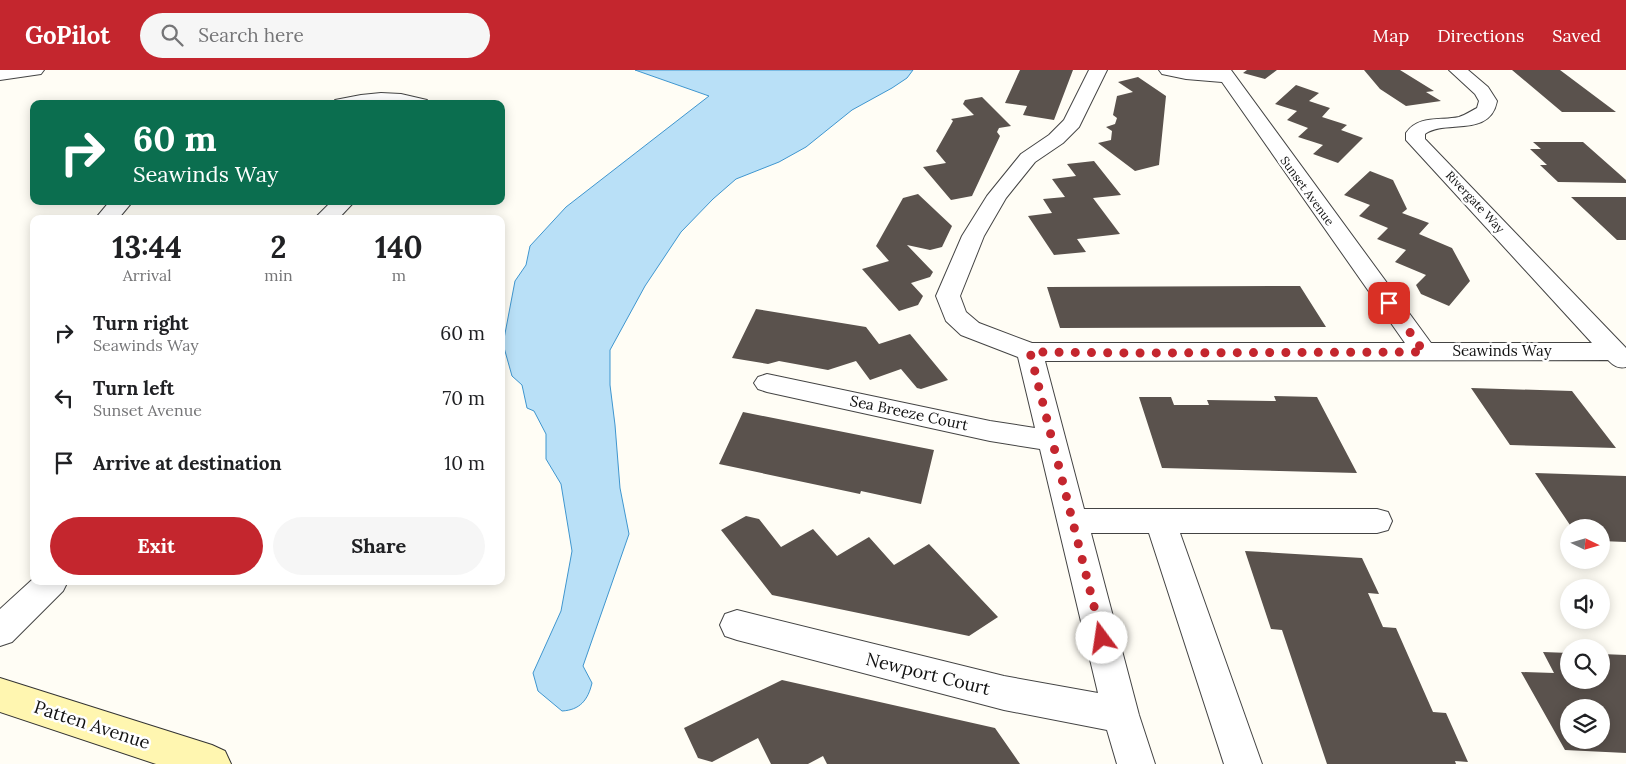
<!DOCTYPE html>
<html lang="en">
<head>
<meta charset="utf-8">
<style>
	:root { --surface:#fff; --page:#f6f6f6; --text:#202124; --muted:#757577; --accent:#c4262e }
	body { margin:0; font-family:Lora,serif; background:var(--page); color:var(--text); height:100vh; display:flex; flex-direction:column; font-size:19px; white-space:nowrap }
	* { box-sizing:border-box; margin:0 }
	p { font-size:16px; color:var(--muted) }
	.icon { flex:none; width:28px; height:28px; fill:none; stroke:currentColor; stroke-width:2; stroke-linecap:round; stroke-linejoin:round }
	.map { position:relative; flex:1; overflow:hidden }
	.drawer { position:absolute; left:30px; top:145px; width:475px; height:370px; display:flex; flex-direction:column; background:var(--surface); border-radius:10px; box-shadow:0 2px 12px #0003 }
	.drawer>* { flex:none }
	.banner { position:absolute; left:30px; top:30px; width:475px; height:105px; border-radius:10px; box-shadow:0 2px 12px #0003; background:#0b6e4f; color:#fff; overflow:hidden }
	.needle { width:32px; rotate:95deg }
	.tools { position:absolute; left:1560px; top:449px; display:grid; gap:10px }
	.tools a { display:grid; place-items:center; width:50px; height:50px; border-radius:50%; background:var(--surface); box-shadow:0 2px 12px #0003; font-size:25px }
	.pin { position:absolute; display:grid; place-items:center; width:42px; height:42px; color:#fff; margin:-21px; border-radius:10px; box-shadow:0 2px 8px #0006 }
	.me { position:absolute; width:55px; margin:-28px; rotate:346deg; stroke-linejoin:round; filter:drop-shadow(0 0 4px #0008) }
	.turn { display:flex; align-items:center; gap:18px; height:105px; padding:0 20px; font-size:22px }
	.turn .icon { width:65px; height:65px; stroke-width:2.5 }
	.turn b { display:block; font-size:35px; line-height:42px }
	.eta { display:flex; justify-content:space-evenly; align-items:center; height:85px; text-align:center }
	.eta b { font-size:30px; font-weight:700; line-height:35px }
	.cta { display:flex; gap:10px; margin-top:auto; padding:10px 20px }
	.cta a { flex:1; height:58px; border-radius:30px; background:var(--accent); color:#fff; font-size:20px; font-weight:700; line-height:58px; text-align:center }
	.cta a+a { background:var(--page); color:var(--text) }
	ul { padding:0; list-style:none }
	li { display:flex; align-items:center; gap:15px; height:65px; padding:0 20px }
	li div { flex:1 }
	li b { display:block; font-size:19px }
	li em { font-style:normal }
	header { display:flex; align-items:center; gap:30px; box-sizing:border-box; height:70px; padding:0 25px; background:var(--accent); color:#fff }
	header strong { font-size:24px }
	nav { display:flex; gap:28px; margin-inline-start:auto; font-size:18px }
	.search { width:350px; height:45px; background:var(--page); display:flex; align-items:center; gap:12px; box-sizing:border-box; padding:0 18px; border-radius:28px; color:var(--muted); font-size:19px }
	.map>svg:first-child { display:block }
	.water { fill:#b9e0f7; stroke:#3f96cf }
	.building { fill:#5a524d; fill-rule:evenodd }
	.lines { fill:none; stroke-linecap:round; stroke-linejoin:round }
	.street-casing { stroke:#444; stroke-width:2 }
	.secondary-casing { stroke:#333; stroke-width:2 }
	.street { fill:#fff; fill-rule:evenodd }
	.secondary { fill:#fff6b0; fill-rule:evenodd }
	.route { stroke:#c4262e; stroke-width:9; stroke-dasharray:0 16.2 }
	.labels { text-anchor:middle; stroke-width:5; stroke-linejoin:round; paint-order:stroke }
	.far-street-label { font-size:12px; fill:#111; stroke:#fff }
	.street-label { font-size:15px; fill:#111; stroke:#fff }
	.near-street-label { font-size:18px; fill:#111; stroke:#fff }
</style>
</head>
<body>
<header>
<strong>GoPilot</strong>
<div class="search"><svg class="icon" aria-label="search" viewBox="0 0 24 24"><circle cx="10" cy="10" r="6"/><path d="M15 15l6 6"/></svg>Search here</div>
<nav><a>Map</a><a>Directions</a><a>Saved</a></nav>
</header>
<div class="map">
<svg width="1626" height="694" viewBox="0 0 1626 694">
	<rect width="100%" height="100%" fill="#fffdf5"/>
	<path class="water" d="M635 0H913L907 8 892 18 852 40 806 77 779 92 736 109 713 129 681 162 645 216 610 280V315L615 355 620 418 629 464 583 596 592 613C588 630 580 640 562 641L538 621 533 603 561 541 572 481 561 414 546 389V364L534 341 527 338 522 315 512 306 503 274 515 211 526 195 530 176 566 137 709 26Z"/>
	<path class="building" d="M1020 0H1073L1054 50 1023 45 1027 36 1005 33Z
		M1247 0H1277L1265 9 1243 3Z
		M1364 0H1400L1434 21 1426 22 1441 31 1406 36 1380 19Z
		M1512 0H1560L1616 42H1562Z
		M1138 7 1166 26 1159 95 1135 101 1098 73 1111 70 1112 61 1106 57 1115 54 1117 48 1113 45 1117 26 1133 22 1118 12Z
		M1296 15 1319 23 1309 31 1330 38 1322 47 1347 55 1341 60 1363 68 1338 93 1313 84 1323 75 1298 67 1308 58 1287 50 1297 41 1275 34Z
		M982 27 1011 56 999 58 997 62 1000 66 972 126 951 130 923 97 946 93 936 81 953 51 951 49 974 45 963 34 965 30Z
		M1533 72H1583L1626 110V113L1558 112 1540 95H1547L1530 79H1541Z
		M1094 91 1121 125 1093 128 1120 164 1077 169 1086 182 1054 185 1028 146 1052 143 1043 129 1065 127 1052 109 1076 106 1067 94Z
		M1370 101 1393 110 1407 139 1402 143 1429 153 1419 164 1452 178 1470 211 1449 236 1421 224 1416 215 1426 205 1395 192 1406 180 1377 169 1388 158 1359 146 1370 135 1344 125Z
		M918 124 952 156 942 177 930 180 907 175 933 202 930 207 911 213 923 226 918 235 899 241 862 199 889 191 876 176 903 128Z
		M1571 127H1626V170H1617Z
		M1300 216 1326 257 1060 258 1047 217Z
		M756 239 866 257 879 274 910 264 948 310 921 319 917 318 901 299 870 310 856 291 828 300 779 291 768 294 732 288Z
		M1471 318 1572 321 1616 378 1510 375Z
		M1274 326 1317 327 1357 403 1162 398 1139 327H1171L1174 335H1209L1207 330 1276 331Z
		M743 342 934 380 921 434 861 421 860 424 719 394Z
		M1535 403 1626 406V472L1601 471V458H1572Z
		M746 446 759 449 781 477 813 459 837 486 869 467 894 495 929 474 998 547 969 566 772 525 721 460Z
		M1245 481 1362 488 1379 524 1368 523 1383 557 1396 558 1433 642 1446 643 1468 692 1455 691 1456 694H1327L1282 560 1271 559Z
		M1543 582 1569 583V610H1601V584L1626 585V683L1565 680 1521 602 1554 603ZM1569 638H1601V670H1569Z
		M782 610 995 658 1020 694H827L823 686 808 694H771L758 668 712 692 698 688 684 658Z"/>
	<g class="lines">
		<defs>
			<path id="street" d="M0 0H44L41 4 0 10Z
				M1089 0H1107L1079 57 1063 73 1035 92 1006 128 984 166 960 226 966 242 979 253 1032 273H1405L1222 12 1186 9 1162 4 1159 0H1231L1431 273H1592L1406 70V63C1418 45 1440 51 1459 47 1465 45 1471 41 1477 38L1479 31 1475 24 1449 0H1468L1488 17 1497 31C1490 68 1446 49 1425 64V69L1626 278V297C1618 299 1613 295 1608 290L1045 291 1084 439H1377L1388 442 1392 451 1388 460 1377 463H1180L1262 694H1224L1149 463H1091L1139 645 1155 694H1117L1107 660 1004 640 737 570 725 566 720 555 725 544 737 540 1004 606 1098 623 1040 379 990 371 767 322 758 319 754 313 758 307 767 304 990 351 1035 358 1018 287 961 265 946 251 936 226 962 166 987 126 1021 84 1049 65 1064 50Z
				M381 23 401 24 427 30 430 34H332L335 30 361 25Z
				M110 131H133L118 149H95Z
				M332 131H355L338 149H314Z
				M34 508V511H68L63 521 12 572 0 576V539Z"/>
			<path id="secondary" d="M0 608 212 675 225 681 231 694H156L0 642Z"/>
		</defs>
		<use href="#street" class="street-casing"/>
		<use href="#secondary" class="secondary-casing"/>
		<use href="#street" class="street"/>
		<use href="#secondary" class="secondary"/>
	</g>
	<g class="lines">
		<path class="route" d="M1102 568 1030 282 1137 283 1424 282 1389 233"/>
	</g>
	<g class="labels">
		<g class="far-street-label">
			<text transform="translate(1307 121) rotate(54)" y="4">Sunset Avenue</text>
			<text transform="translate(1475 132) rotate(47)" y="4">Rivergate Way</text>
		</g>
		<g class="street-label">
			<text x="1502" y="286">Seawinds Way</text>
			<text transform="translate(909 343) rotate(12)" y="5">Sea Breeze Court</text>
		</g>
		<g class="near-street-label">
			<text transform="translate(928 604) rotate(14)" y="6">Newport Court</text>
			<text transform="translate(92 655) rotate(18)" y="6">Patten Avenue</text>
		</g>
	</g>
</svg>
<div class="tools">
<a><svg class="needle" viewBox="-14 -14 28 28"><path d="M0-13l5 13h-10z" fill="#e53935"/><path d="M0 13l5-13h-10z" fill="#757577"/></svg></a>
<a><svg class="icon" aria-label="sound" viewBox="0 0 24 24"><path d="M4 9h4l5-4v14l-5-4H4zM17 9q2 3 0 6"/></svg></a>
<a><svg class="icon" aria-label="search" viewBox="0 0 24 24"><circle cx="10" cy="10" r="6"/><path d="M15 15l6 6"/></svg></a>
<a><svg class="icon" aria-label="layers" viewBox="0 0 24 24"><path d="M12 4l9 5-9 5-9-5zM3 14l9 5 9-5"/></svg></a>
</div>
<div class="pin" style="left:1389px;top:233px;background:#d93025"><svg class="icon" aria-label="arrive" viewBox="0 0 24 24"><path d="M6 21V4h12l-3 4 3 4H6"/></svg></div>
<svg class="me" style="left:1102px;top:568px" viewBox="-20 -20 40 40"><circle r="19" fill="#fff"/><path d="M0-13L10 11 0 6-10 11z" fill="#c4262e"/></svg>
<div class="banner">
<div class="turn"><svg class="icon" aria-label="right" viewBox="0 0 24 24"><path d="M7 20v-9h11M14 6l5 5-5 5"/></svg><div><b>60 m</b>Seawinds Way</div></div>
</div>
<section class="drawer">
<div class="eta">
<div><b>13:44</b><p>Arrival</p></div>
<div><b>2</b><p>min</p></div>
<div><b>140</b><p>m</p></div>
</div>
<ul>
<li><svg class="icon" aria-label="right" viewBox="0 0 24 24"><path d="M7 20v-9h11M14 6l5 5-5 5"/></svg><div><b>Turn right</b><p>Seawinds Way</p></div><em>60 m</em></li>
<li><svg class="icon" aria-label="left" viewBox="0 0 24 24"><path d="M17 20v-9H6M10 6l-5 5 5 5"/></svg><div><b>Turn left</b><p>Sunset Avenue</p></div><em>70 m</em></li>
<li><svg class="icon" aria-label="arrive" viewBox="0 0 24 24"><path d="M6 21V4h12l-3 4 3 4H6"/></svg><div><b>Arrive at destination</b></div><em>10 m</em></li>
</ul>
<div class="cta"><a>Exit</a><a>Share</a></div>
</section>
</div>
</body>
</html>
